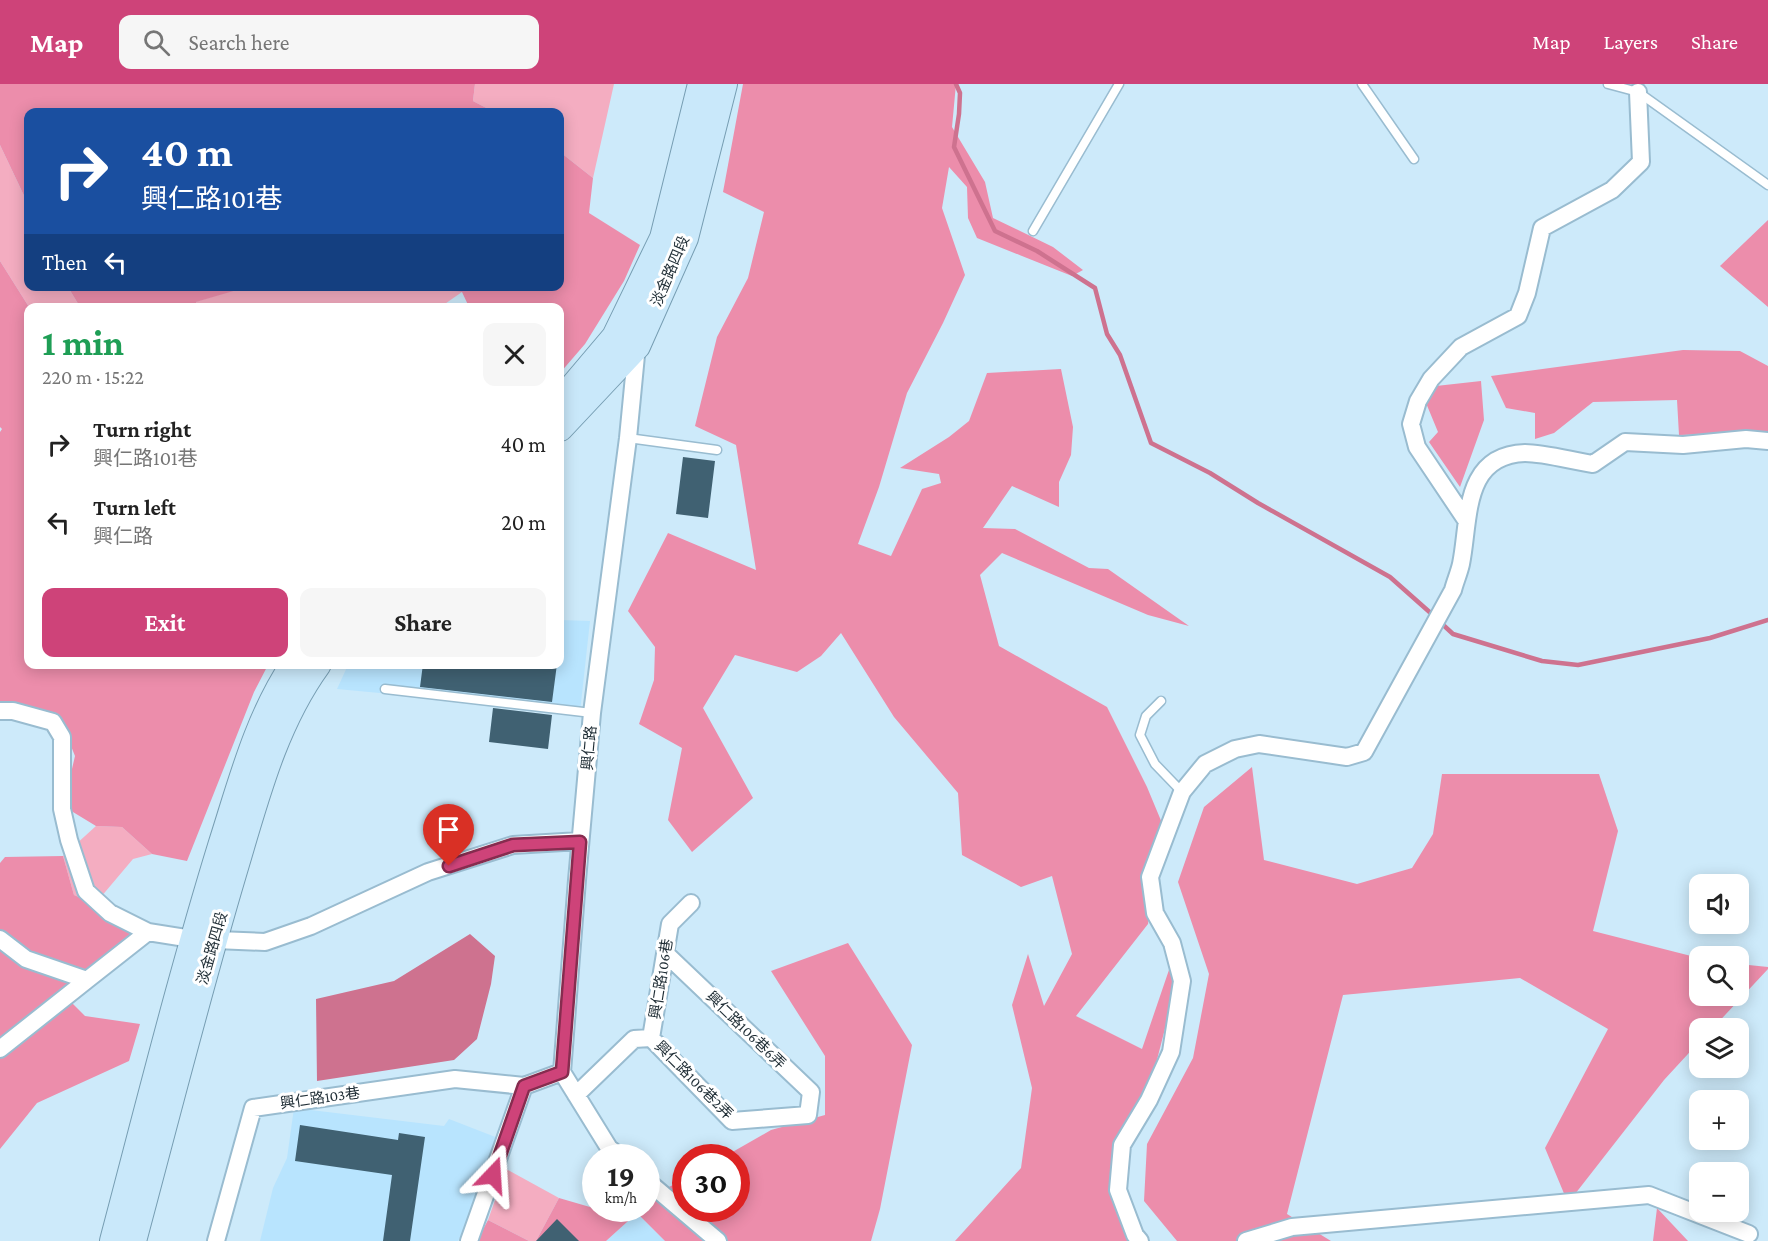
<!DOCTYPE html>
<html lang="en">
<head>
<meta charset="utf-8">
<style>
	:root { --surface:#fff; --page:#f6f6f6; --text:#222; --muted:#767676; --accent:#ce4379 }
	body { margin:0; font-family:"Crimson Pro","Noto Sans TC",serif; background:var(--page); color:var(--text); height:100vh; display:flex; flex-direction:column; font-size:22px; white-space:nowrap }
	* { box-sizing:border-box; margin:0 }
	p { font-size:20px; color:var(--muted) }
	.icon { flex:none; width:33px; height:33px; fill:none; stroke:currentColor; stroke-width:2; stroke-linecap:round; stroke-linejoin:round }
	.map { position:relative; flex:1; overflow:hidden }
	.details { position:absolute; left:24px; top:219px; width:540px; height:366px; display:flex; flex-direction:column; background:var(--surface); border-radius:12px; box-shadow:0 3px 15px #0003 }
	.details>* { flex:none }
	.guide { position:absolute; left:24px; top:24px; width:540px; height:183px; border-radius:12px; box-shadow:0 3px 15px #0003; background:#1a4fa0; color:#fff; overflow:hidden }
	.buttons { position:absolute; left:1689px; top:790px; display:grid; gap:12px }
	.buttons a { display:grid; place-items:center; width:60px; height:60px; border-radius:12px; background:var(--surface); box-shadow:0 3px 15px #0003; font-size:30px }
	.speed { position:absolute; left:582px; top:1060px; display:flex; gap:12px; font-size:30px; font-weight:700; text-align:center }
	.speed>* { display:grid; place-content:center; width:78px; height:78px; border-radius:50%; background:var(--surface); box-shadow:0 3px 15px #0003; line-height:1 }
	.speed small { font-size:15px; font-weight:400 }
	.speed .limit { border:9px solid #d22; background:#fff; color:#111 }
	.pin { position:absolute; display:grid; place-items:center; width:51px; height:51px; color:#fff; margin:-62px -26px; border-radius:50% 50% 50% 0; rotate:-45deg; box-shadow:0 0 6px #0007 }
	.pin .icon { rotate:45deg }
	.me { position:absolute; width:66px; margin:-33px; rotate:20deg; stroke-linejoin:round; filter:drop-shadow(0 0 4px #0008) }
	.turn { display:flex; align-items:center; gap:21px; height:126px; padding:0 18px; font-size:27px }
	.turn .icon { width:78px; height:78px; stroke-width:2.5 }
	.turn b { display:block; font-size:42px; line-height:51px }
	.then { display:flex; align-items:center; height:57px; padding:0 18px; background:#0003; gap:12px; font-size:22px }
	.round { display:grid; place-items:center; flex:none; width:63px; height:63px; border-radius:12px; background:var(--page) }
	.summary { display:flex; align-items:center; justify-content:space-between; height:102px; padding:0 18px }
	h1 { font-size:36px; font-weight:700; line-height:45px; color:#1e9e55 }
	.button { display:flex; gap:12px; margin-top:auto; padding:12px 18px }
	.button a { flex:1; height:69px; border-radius:12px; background:var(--accent); color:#fff; font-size:24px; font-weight:700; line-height:69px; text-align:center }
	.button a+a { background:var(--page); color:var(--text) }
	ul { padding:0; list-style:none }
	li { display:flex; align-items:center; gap:18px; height:78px; padding:0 18px }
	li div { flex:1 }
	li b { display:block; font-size:22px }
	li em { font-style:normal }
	header { display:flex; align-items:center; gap:36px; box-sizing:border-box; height:84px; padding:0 30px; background:var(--accent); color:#fff }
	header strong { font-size:28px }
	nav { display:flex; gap:33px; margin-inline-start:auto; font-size:21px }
	.search { width:420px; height:54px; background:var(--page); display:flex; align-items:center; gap:15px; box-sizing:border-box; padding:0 21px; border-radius:12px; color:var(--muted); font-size:22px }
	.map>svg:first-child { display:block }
	.built { fill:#b8e4fe }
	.green { fill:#f4adc1 }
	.forest { fill:#ec8dab }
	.water { fill:#ce728f }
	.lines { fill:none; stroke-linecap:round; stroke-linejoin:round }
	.stream { stroke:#ce728f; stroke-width:4.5 }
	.building { fill:#406172 }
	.service-casing { stroke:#99bcd0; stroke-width:11 }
	.minor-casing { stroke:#99bcd0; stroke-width:20 }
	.primary-casing { stroke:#769db2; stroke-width:28 }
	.service { stroke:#fff; stroke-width:8 }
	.minor { stroke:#fff; stroke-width:16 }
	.primary { stroke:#c9e8fa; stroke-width:26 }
	.route-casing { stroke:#862c4f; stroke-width:15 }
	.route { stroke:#ce4379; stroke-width:10 }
	.labels { text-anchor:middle; stroke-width:6; stroke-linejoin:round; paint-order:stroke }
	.street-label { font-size:15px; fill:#1f2d35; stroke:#fff }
</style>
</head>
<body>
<header>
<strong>Map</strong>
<div class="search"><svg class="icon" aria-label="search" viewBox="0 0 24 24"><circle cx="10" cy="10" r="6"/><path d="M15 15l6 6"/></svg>Search here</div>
<nav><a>Map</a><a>Layers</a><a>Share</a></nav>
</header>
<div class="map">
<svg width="1768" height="1157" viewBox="0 0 1768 1157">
	<rect width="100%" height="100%" fill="#cdeafa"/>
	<path class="built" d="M560 536 590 537 580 628 337 605 348 581 560 580Z
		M294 1024 444 1042 449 1035 498 1054 467 1140 458 1157H260L273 1104 287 1074Z
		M637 1129 665 1157H606Z"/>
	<path class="green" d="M475 0H614L593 94 560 68V28H494L473 17Z
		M0 61 28 120V202L68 203 80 223H29L0 177Z
		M247 202H406L462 208 439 224H196L195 218Z
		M96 742 122 743 152 770 133 775 95 820 74 811 63 772Z
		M506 1085 559 1114 536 1157H529L488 1136Z"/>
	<path class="forest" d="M0 0H475L473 17 494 28H28V120L0 61Z
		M743 0H956L952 43 985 98 993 134 1053 163 1083 186 1072 192 977 154 968 134 967 103 949 83 942 124 965 191 943 239 907 309 879 403 858 460 891 472 922 405 941 399 939 390 900 384 949 353 969 337 987 289 1061 285 1073 343 1071 371 1059 398V423L1012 402 983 444 1015 445 1089 484 1108 485 1189 542 1148 531 1002 469 980 491 999 562 1107 623 1147 703 1162 739 1148 840 1076 932 1142 965 1171 880 1177 898 1150 1003 1114 1057 1116 1123 1134 1157H955L1021 1084 1032 1004 1012 921 1028 870 1044 922 1072 870 1052 792 1021 803 962 771 958 709 894 633 841 549 821 572 797 588 735 571 703 624 753 714 692 768 668 736 682 664 639 640 654 596 655 563 628 527 668 449 756 486 736 361 695 342 717 253 748 194 764 128 723 108Z
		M560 68 593 94 589 129 640 161 624 197 585 260 560 289V224L469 223 462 208 406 203 560 202Z
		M1768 136V223L1720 182Z
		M0 177 29 223 28 580 268 581 254 608 187 777 152 770 122 743 96 742 68 725V702L75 672 63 642 40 628 0 635V348L2 345 0 343Z
		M68 203H247L196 218V224L80 223Z
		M1683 266 1740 267 1768 282V349L1679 351 1677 316 1593 318 1554 349 1535 355V329L1506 324 1491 292Z
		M1481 297 1484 336 1460 403 1429 358 1438 348 1426 319 1436 302Z
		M1252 683 1264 776 1357 800 1412 784 1433 750 1442 690H1599L1618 747 1593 847 1699 874 1700 912H1738L1739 880 1768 883V885L1712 945H1700L1699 958 1664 996 1568 1119 1545 1064 1608 945 1520 894 1343 911 1287 1130 1331 1157H1177L1144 1117 1147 1060 1193 974 1209 890 1178 798 1204 723Z
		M63 772 74 811 95 820 134 850 59 906 85 932 140 940 129 977 37 1019 0 1065V779L5 773Z
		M848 859 912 961 880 1125 871 1157H665L637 1129 606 1157H536L559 1114 614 1130 624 1125H646L647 1114 685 1095 686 1125H736V1074H722L771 1046 825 1031V972L771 887Z
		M1657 1124 1688 1157H1653Z
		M488 1136 529 1157H477Z"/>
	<path class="water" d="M470 850 495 872 491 900 477 955 454 976 317 997 316 915 394 897Z"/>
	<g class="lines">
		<path class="stream" d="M956 0 960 9 959 30 954 63 995 147 1037 167 1095 204 1107 250 1120 271 1151 359 1210 389 1258 419 1390 493 1434 532
			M1440 538 1453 550 1542 577 1578 581 1710 554 1768 536"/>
	</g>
	<path class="building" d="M683 373 715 377 708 434 676 430Z
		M423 580H557L552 618 420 603Z
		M493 624 552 631 548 665 489 658Z
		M300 1041 398 1056 399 1049 425 1053 410 1157H383L392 1091 295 1077Z
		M557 1135 579 1157H536Z"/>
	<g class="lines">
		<defs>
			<path id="service" d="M1362 0 1414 75
				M1608 0 1638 8 1768 101
				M1033 147 1119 0
				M628 354 717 366
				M385 605 592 629
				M1161 617 1146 632 1140 651 1155 680 1182 708"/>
			<path id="minor" d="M1466 436 1417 363 1411 340 1418 317 1431 295 1461 263 1518 232 1527 209 1542 144 1612 106 1641 78 1638 8
				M0 627H13L53 638 62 653V725L69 756 86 807 110 829 148 848
				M0 855 26 875 87 896 148 848 192 855 265 858 311 842 428 788 513 761 580 757
				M651 954 732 1037 808 1031 811 1008 665 869
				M0 965 87 896
				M576 1011 634 955 651 954 670 840 691 819
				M621 1074 609 1064 562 988 577 796 592 629 628 354 637 261
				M646 1096 718 1157
				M216 1157 253 1024 455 995 524 1002
				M469 1157 524 1002 562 988
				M1140 1157 1135 1151 1118 1106 1122 1061 1149 1016 1171 968 1182 897 1172 859 1155 829 1150 793 1182 708 1205 680 1235 665 1259 660 1347 673 1364 668 1453 506C1455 498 1459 489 1461 480 1470 436 1462 371 1525 369 1544 369 1573 377 1593 380L1625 358 1683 361 1746 355 1768 357
				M1246 1157 1292 1143 1649 1111 1749 1150"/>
			<path id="primary" d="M560 318 615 253 663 154 701 0
				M560 344 637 262 685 154 724 0
				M113 1157C148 1025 181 892 221 762 241 700 257 635 294 580
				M133 1157C166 1034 197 911 233 790 255 717 273 642 318 580"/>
		</defs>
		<use href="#service" class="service-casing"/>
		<use href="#minor" class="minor-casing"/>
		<use href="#primary" class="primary-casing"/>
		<use href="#service" class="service"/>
		<use href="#minor" class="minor"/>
		<use href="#primary" class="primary"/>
	</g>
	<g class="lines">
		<defs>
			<path id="route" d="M449 782 513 761 580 758 562 988 524 1002 493 1091"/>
		</defs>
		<use href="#route" class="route-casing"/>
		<use href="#route" class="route"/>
	</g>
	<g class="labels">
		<g class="street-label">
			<text transform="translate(670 187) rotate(-67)" y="5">淡金路四段</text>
			<text transform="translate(589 664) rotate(-85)" y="5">興仁路</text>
			<text transform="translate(212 864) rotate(-74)" y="5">淡金路四段</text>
			<text transform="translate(661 895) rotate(-81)" y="5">興仁路106巷</text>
			<text transform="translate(746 946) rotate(44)" y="5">興仁路106巷6弄</text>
			<text transform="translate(694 996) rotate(45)" y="5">興仁路106巷2弄</text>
			<text transform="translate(320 1014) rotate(-8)" y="5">興仁路103巷</text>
		</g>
	</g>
</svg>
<div class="buttons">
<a><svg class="icon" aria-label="sound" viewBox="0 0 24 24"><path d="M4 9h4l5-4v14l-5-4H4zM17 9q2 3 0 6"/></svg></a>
<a><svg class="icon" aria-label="search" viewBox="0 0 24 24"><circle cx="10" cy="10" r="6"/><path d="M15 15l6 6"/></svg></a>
<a><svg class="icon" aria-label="layers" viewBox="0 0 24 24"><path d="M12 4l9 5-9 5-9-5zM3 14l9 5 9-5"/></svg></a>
<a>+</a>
<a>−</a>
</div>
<div class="speed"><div>19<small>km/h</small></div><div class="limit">30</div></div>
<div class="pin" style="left:449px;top:782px;background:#d93025"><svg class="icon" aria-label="arrive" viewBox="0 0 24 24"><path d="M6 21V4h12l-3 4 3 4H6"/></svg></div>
<svg class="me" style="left:493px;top:1091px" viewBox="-20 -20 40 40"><path d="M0-17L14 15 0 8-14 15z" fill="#ce4379" stroke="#fff" stroke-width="4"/></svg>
<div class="guide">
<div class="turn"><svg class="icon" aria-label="right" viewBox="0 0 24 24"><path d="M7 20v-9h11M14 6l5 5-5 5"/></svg><div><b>40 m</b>興仁路101巷</div></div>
<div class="then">Then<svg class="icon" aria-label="left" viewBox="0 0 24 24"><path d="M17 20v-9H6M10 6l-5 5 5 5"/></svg></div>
</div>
<section class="details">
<div class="summary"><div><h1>1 min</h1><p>220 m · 15:22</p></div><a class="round"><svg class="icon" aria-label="close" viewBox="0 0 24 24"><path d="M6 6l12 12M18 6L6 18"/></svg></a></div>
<ul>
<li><svg class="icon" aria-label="right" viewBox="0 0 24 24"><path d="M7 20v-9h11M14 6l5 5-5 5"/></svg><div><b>Turn right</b><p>興仁路101巷</p></div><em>40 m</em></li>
<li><svg class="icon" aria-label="left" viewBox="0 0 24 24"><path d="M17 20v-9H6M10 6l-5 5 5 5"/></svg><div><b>Turn left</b><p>興仁路</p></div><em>20 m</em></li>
</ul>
<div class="button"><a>Exit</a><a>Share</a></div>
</section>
</div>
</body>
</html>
